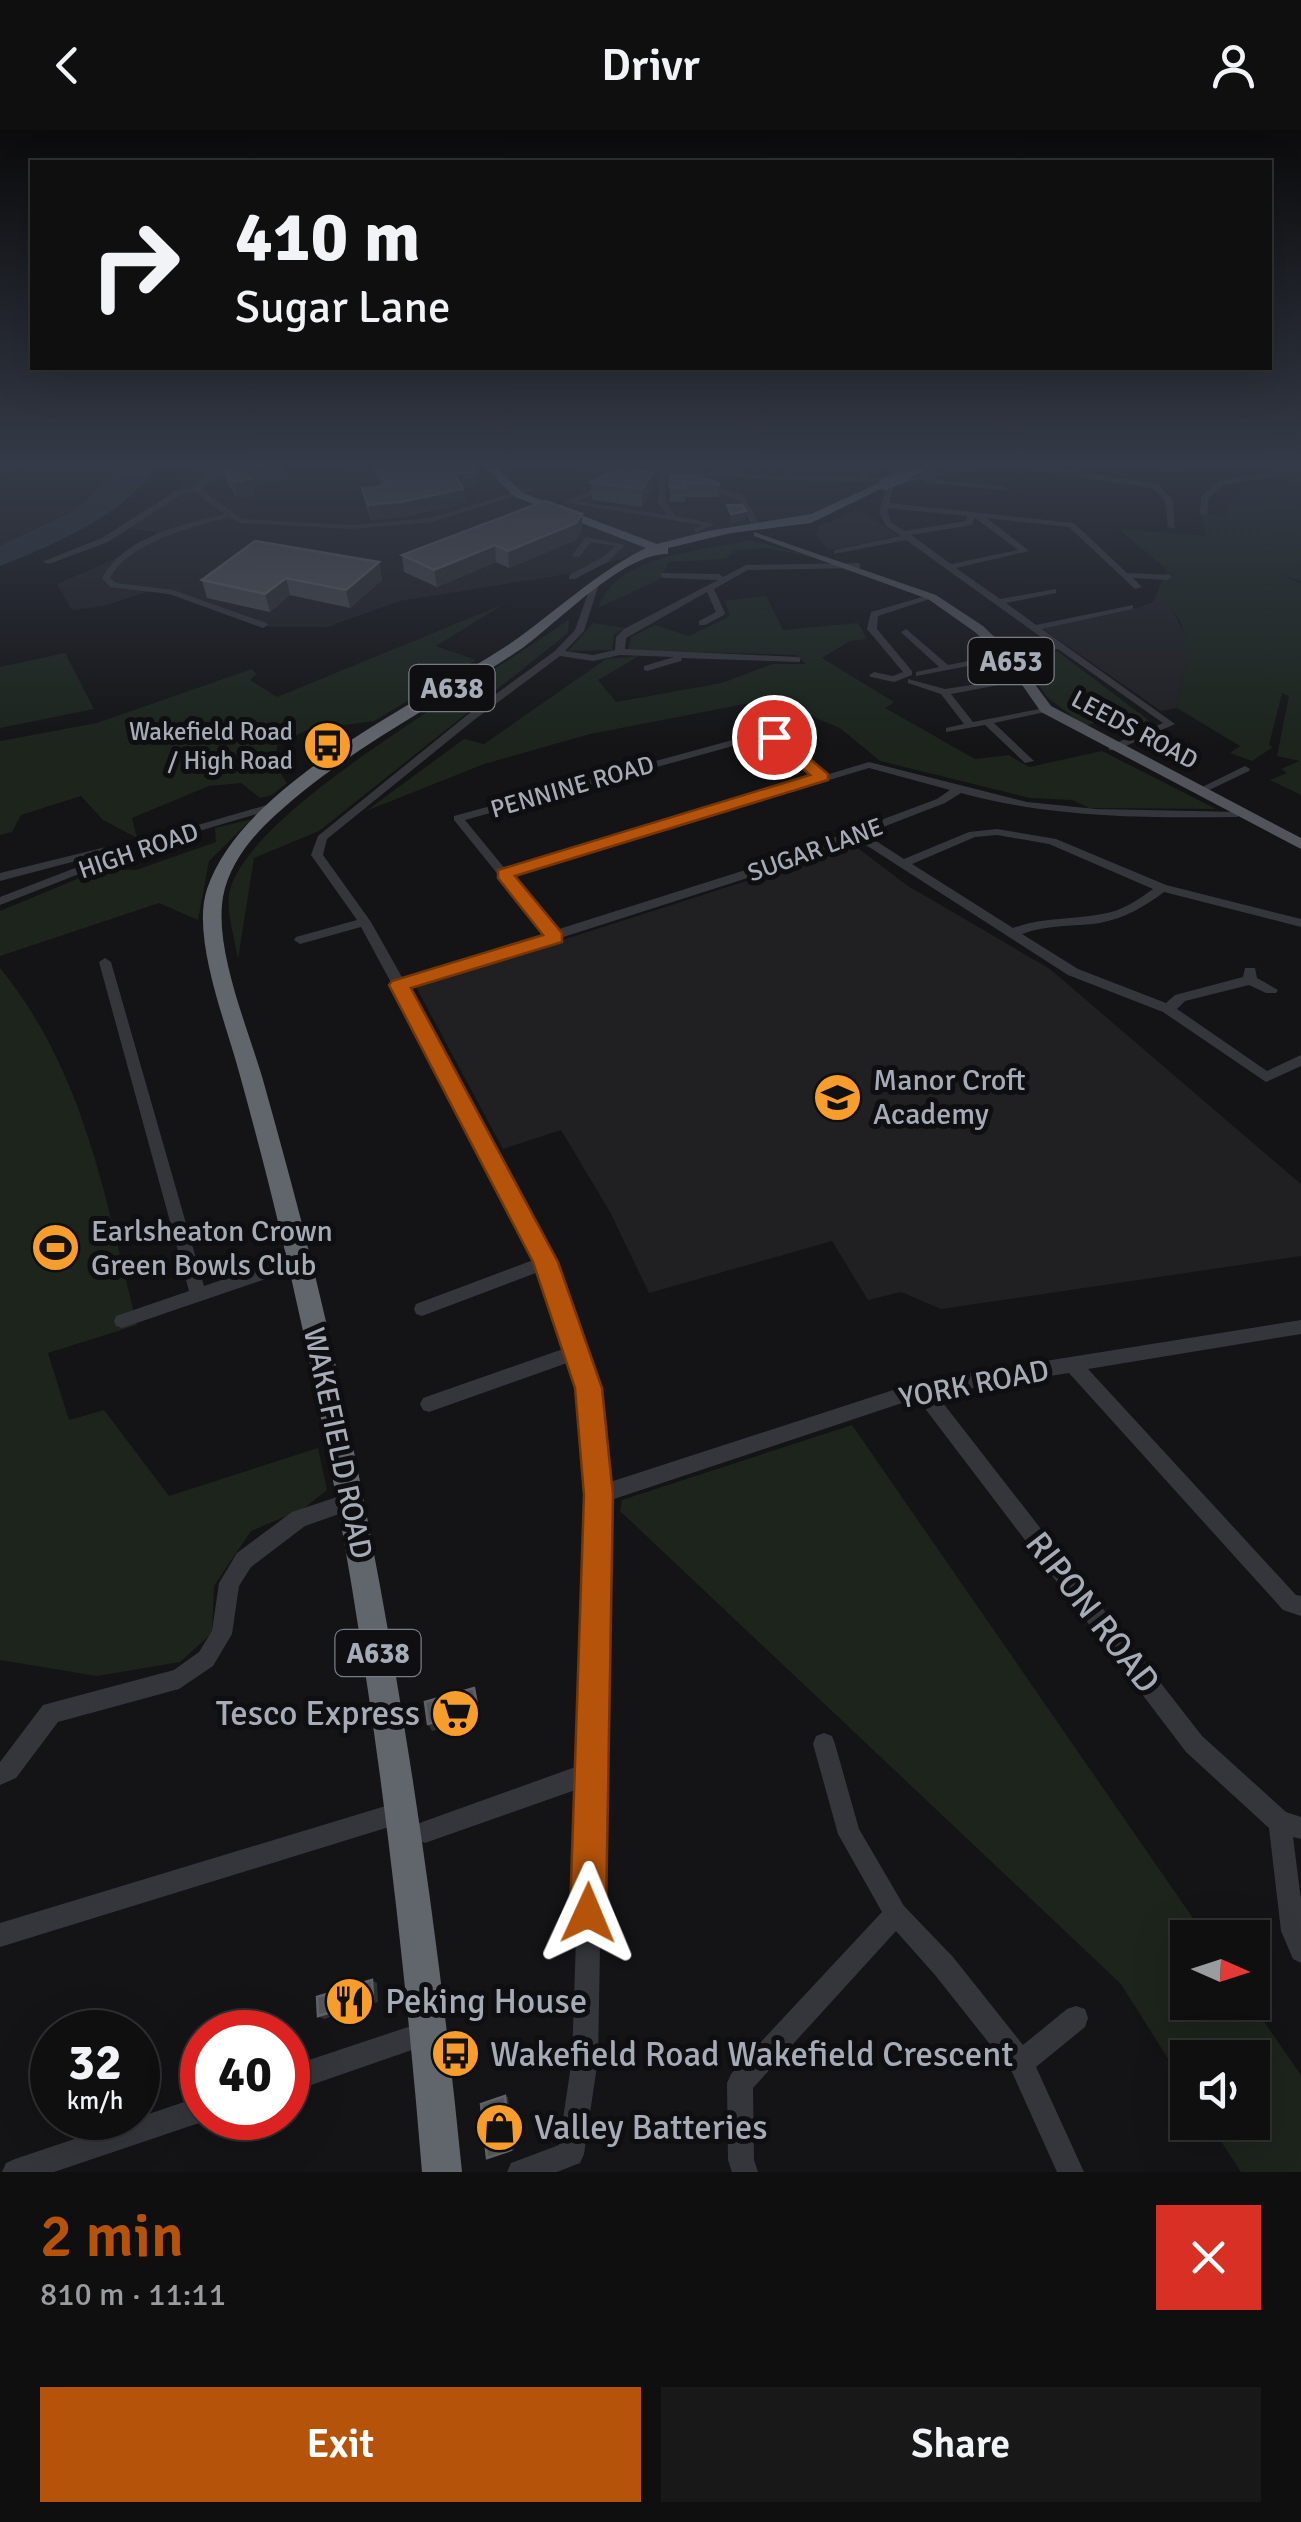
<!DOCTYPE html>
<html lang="en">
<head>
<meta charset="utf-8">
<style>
	:root { --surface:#0f0f10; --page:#181819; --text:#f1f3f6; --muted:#9b9c9f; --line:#2f2f30; --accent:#b45309 }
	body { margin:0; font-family:Signika,sans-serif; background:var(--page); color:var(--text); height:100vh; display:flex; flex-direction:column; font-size:38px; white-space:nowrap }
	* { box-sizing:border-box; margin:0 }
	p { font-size:32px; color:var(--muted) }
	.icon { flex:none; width:55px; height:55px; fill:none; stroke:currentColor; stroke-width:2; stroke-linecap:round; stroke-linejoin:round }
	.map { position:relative; height:2042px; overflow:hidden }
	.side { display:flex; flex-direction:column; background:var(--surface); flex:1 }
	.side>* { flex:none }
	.guide { position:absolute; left:30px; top:30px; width:1242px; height:210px; border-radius:0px; box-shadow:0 10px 40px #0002,0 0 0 2px var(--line); background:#0f0f10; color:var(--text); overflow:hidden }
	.needle { width:65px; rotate:93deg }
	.buttons { position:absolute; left:1170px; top:1790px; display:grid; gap:20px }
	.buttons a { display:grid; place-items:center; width:100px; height:100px; border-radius:0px; background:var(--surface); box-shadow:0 10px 40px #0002,0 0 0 2px var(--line); font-size:50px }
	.speed { position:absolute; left:30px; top:1880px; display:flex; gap:20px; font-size:50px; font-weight:700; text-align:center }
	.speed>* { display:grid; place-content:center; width:130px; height:130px; border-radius:50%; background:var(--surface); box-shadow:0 10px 40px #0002,0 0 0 2px var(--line); line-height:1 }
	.speed small { font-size:25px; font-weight:400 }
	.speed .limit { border:15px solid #d22; background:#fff; color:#111 }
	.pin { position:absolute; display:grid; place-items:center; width:85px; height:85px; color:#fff; margin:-42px; border:5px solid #fff; border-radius:50%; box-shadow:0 2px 10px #0007 }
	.me { position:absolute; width:110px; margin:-55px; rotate:1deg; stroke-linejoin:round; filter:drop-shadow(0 0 8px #0008) }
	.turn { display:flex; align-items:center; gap:35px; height:210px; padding:0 40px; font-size:45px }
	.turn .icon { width:130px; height:130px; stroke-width:2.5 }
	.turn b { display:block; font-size:70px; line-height:85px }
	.round { display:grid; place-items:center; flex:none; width:105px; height:105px; border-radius:0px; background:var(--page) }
	.headline { display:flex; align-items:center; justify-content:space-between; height:170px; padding:0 40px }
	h1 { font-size:60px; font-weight:600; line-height:75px; color:var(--accent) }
	.action { display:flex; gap:20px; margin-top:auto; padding:20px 40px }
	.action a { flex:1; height:115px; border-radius:0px; background:var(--accent); color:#fff; font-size:40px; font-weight:600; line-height:115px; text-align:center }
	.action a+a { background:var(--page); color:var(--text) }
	header { display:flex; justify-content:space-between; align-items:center; height:130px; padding:0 40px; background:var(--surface); font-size:45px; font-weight:600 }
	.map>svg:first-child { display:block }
	.built { fill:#202023 }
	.green { fill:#1c241c }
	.water { fill:#2a343a }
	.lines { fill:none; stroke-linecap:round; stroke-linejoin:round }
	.minor { fill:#35363b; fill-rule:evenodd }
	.major { fill:#51545a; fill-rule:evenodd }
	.highway { fill:#61656c; fill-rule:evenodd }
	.highway-bridge { stroke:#61656c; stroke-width:12 }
	.wall { fill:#47494e }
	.shaded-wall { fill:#2e3033 }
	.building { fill:#515459; stroke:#5e6268; stroke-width:2.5 }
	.route { fill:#b45309; stroke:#753606; stroke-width:2.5 }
	.labels { text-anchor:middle; stroke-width:10; stroke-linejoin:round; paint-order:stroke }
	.far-street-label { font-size:25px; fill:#a5acb7; stroke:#0f0f11 }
	.far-poi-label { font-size:25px; fill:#a5acb7; stroke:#0f0f11; text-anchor:end }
	.shield { fill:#0f0f11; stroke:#787d85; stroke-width:2.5 }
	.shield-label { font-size:28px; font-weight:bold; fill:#a5acb7 }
	.poi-label { font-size:30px; fill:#a5acb7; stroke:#0f0f11; text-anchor:start }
	.street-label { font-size:30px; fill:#a5acb7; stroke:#0f0f11 }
	.near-street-label { font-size:35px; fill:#a5acb7; stroke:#0f0f11 }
	.near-poi-label { font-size:35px; fill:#a5acb7; stroke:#0f0f11; text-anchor:start }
</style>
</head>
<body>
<header><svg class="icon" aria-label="back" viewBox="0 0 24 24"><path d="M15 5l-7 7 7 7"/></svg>Drivr<svg class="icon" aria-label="person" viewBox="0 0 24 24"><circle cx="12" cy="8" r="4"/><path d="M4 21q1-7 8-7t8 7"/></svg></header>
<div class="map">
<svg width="1301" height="2042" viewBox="0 0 1301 2042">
	<rect width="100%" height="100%" fill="#141416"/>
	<path class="built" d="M30 331H142L53 399 0 416V346Z
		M185 331H1003L885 354 818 386 664 416 574 443 400 471 327 497H270L170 462 149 461 104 476 72 480 57 454 143 417 156 402 130 398 180 362Z
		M856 381 866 383 899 406 829 420 816 405 818 396Z
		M1157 463 1169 473 1190 515 1177 578 1161 581 1043 499 1137 478 1153 472Z
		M855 716 908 756 1050 839 1301 1054V1126L941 1179 901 1162 868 1170 832 1111 649 1163 610 1082 561 1000 503 1019 416 857Z"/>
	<path class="green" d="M1301 347V451L1282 445 1301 454V665L1270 650 1287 643 1281 639 1300 631 1277 626 1289 566 1282 563 1269 615 1273 617 1252 631 1230 623 1240 616 1177 578C1187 530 1198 500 1157 463L1167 440 1119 399 1207 406 1199 382 1225 386 1233 366Z
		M749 410 831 431 767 418 733 421 726 429 669 432 660 449 598 478C616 425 701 421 749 410Z
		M766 466 783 500 858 493 867 509 850 511 822 528 894 572 885 578 975 629 1009 625 1029 637 1102 621 1216 679 1089 678 1072 670 1030 668 880 631 840 598 771 569 590 604 484 634 366 681 464 609 484 614 606 529 639 526 598 550 616 572 722 553 773 534H806L795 525 628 520 631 507 655 495 689 506 730 486 725 471Z
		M504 474 436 516 476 530 374 591 307 600 277 616 275 635 287 653 272 665 260 668 241 653 209 656 132 688 137 708 103 690 81 666 21 685 12 702 0 705V611L97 593 252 539 256 544 250 550 277 567Z
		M569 489 568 503 319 701 254 728 238 829C235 809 225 779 230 760 252 676 493 546 569 489Z
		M593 493 625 498 614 505 612 520 568 521Z
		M1057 521 1151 592 1136 597 1117 586 1085 596 1047 567 1022 530Z
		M65 523 94 579 0 598V537Z
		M252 689 209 731 198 790 159 773 0 826V781L101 739 136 740 216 712 215 698Z
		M0 838C85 942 105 1068 137 1195L48 1223 69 1290 104 1280 169 1366 318 1318 327 1360 303 1379 251 1401 214 1456 212 1503 180 1532 97 1546 0 1530Z
		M852 1295 1206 1807 1188 1808V1872L1251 1873 1301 1945V2042H1241L1209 1993 1252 1992V1928H1188L1187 1959 1121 1854 620 1381 622 1370Z"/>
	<path class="water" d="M129 331 178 335 156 337C122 387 55 414 0 436V416L77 379Z"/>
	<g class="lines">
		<path class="minor" d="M19 331H28L0 346V341Z
			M322 331H379L375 333 267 337 263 335 267 333Z
			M776 331H784L795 346 861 347V341L884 331H892L868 344V347L913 348 992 331H1008L1158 354 1173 371 1175 399 1168 397 1165 371 1153 358 1000 334 929 349 1003 356 1006 360 927 353 924 350 895 352 889 373 1074 393 1127 443 1170 445 1171 447 1167 450 1133 448 1142 457 1135 459 1069 397 987 388 1029 421 956 438 1000 469 1056 459V463L1006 473 1036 495 1133 475V479L1042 499 1175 594 1117 620H1109V616L1163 593 1058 519 916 546V542L939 537 903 504 901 502 906 499 948 535 1052 515 906 410 834 424V420L901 406 886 396 879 382 888 352 779 350 666 344V351H697L744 366 759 393 752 395 738 370 696 355H666V373L676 386 715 394 697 402 693 400 702 395 564 372 611 353 614 357 577 371 667 385 658 373 659 344 555 338 487 339 483 337 487 335 555 334 788 346ZM888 378 967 386 966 391 905 401 892 393 887 382ZM974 387 1018 420 951 434 911 405 972 395Z
			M1105 331H1124L1183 340 1179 342Z
			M1203 331H1241L1246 333 1242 335Z
			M239 335 242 339 215 346 201 360 242 389 352 395 431 388 527 358 534 360 432 392 352 399 240 393 229 387C193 397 129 412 110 448L116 453 173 460 266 493 268 495 263 498 169 464 110 457 102 448C124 407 183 394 224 384L195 362 182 364 108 412 49 434 42 432 102 408 177 360 194 358 209 342Z
			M1301 337V341L1223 355 1209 368 1207 385 1200 383 1201 367 1218 351Z
			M586 407 625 415 609 431 575 449H569V445L603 427 615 416 591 412 579 427H573L572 425Z
			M857 433 860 434V438L748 440 714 459 725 483 724 485 705 495H699V491L716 482 707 462 626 508 625 519 797 527 800 528V532L682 528 681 531 647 541 644 540V536L674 527 620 525 593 531 560 526 474 590 327 709 323 725 371 792 403 849 546 804 454 690V686L762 602 788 610 826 645 869 632 1027 672 1096 679 1241 682 1243 684 1237 687C1143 688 1052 688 961 663L945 673 865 704 904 729 969 702 997 699 1056 709 1166 755 1301 789V797L1164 762C1144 777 1125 788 1100 793 1074 797 1048 794 1022 804L1078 839 1166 873 1175 865 1243 847 1245 838H1255L1257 848 1278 860 1276 863H1266L1249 855 1185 871 1177 879 1267 941 1301 925V936L1266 952 1163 882 1068 845 855 708 766 742 407 857 520 1064 554 1132 582 1215 588 1221 586 1225 597 1258 607 1353 921 1251 1301 1190V1204L1088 1239 1296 1465 1301 1466V1486L1283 1480 1069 1243 936 1264 1202 1606 1286 1682 1301 1687V1709L1293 1707 1301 1770V1833L1293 1829 1281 1801 1269 1698 1186 1622 917 1268 608 1371 598 1929 584 2024 580 2033 557 2042H507L511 2033 559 2015 572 1929 581 1658 425 1713 417 1710 414 1702 417 1694 425 1691 581 1635 590 1365 579 1258 570 1232 429 1282 423 1280 420 1274 423 1268 566 1218 541 1141 422 1186 416 1184 414 1179 416 1174 536 1129 508 1069 361 797 300 814 294 810 296 807 357 790 311 725 318 706 466 586 555 521 575 500 592 452 599 454 584 501 565 521 593 525 615 520 616 507 624 499 718 450 664 448 661 447V443L719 444 723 447 746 435ZM762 608 780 614 816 647 506 740 465 690ZM869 638 950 660 937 669 758 736 556 800 511 746ZM997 705 1049 714 1153 759C1138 770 1122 781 1102 784 1072 790 1043 787 1013 798L912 734 975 707Z
			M929 465 936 467 878 486 877 499 912 541V545L894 552 871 547 869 545 874 542 893 546 903 542 867 499 871 482Z
			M908 549 945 559 1004 550V554L951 564 973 592 1050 577V581L994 593 1034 631 1025 633 985 595 946 602V598L964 594 941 564 908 553Z
			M1245 636 1250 639 1249 641 1203 663 1194 661Z
			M277 672 283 675 281 677 158 713 0 775V767L150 709Z
			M106 717 112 720 110 722 0 751V743Z
			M105 828 111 832 204 1156 298 1124 304 1126 306 1131 304 1136 122 1198 116 1196 114 1191 116 1186 189 1161 99 832Z
			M352 1362 359 1365 361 1371 359 1377 305 1396 251 1437 239 1456 232 1504 213 1536 179 1559 58 1592 16 1648 0 1655V1632L43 1575 174 1540 199 1522 212 1501 219 1453 237 1423 292 1382Z
			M824 1603 832 1606 835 1614 859 1699 904 1776 953 1827 1023 1915 1067 1879 1076 1876 1085 1879 1088 1888 1085 1897 1036 1937 1084 2042H1057L1012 1942 935 1845 896 1801 753 1958 754 2030 758 2042H732L728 2030 727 1953 731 1944 882 1782 838 1704 813 1614 816 1606Z
			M402 1671 410 1674 413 1682 410 1690 402 1693 0 1817V1793Z
			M426 1891 435 1894 438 1903 435 1912 288 1963V1937Z
			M202 1966V1988H211L202 1992 54 2042H2L6 2033 15 2029Z"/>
		<path class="major" d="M754 402 936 465 983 496 1014 526 1051 576 1301 708V719L1041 582 1006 532 975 502 928 469 754 406Z"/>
		<path class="highway" d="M478 331H489L523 363 657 414 708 401 811 384 881 352 891 354 811 393 731 403 668 418V424C623 423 559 492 521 519 435 577 340 622 265 695 246 714 228 739 223 767 214 820 248 898 263 950 286 1032 308 1113 327 1196 390 1476 434 1757 462 2042H422C396 1724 354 1407 279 1096 267 1045 253 993 239 942 226 893 191 807 207 759 243 653 418 574 508 515 555 483 595 443 646 418L515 367Z
			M931 331H945L909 348 899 346Z"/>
		<path class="highway-bridge" d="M885 354 905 346"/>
	</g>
	<path class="wall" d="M221 331H282L286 350 253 354 255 364 237 368 225 349Z
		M370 331H472L476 341 478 356 463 357 465 373 402 387 371 390 365 373 362 358 382 356 371 337Z
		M734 331H748L749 340 740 339Z
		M653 343V361L642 377 592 370 591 352Z
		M670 345 720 354 719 367H685V372H670Z
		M582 401 576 410 509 438 496 432 437 457 404 442 402 425Z
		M379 432 382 450 350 478 290 465 270 482 207 468 202 450Z"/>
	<path class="shaded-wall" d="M283 334 286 350 253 354 255 364 237 368 233 352 239 338Z
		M476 341 478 356 455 358 454 344Z
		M653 343V361L642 377V359Z
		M463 359 465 373 402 387 371 390 368 375Z
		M746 381 745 390 730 394 731 384Z
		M582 384V401L576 410 509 438 508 421Z
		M495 415 496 432 437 457 434 440Z
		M379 432 382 450 350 478 346 460Z
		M286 448 290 465 270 482 265 464Z
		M474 1558 480 1586 432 1601 428 1594Z
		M372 1850 377 1853 378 1872 324 1889 318 1886Z
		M505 1966 508 1967 514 2020 487 2028Z"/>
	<path class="building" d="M228 331H282L283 334 239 338 251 348 233 352 221 333Z
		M373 331H472L476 341 454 344 463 359 400 372 368 375 362 358 387 356Z
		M625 336 653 343 642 359 591 352Z
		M670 345H696L720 354 685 353V358H670Z
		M545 371 582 384 576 393 508 421 495 415 434 440 402 425Z
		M727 375H742L746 381 731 384Z
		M255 411 379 432 346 460 286 448 265 464 202 450Z
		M474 1558 478 1580 428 1594 425 1572Z
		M372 1850 373 1869 318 1886 317 1867Z
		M505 1966 511 2020 487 2028 481 1974Z"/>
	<linearGradient id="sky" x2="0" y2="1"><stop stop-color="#0b0b0c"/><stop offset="0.54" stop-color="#343a47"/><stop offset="1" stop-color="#343a47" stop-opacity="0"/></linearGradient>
	<rect width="1301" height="617" fill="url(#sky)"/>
	<path class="route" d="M769 604H780L828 644V650L515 746 562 803V812L411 858 558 1132 602 1258 613 1365 606 1783 601 1796 588 1801 576 1796 570 1783 584 1365 575 1258 533 1132 389 855 392 851 543 805 498 748V740L810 645 769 610Z"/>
	<defs>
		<symbol id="bus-disc" viewBox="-11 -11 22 22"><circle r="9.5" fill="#f79d2b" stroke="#0f0f11"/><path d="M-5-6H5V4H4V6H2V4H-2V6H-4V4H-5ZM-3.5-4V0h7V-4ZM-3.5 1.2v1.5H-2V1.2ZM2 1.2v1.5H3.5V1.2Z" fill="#111"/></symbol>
		<symbol id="school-disc" viewBox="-11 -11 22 22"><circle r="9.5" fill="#f79d2b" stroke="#0f0f11"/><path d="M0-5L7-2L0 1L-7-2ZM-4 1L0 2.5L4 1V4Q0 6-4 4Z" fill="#111"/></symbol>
		<symbol id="stadium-disc" viewBox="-11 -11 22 22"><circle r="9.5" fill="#f79d2b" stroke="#0f0f11"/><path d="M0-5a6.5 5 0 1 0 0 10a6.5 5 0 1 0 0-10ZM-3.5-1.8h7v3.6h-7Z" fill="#111"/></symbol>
		<symbol id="supermarket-disc" viewBox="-11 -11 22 22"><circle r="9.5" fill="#f79d2b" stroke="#0f0f11"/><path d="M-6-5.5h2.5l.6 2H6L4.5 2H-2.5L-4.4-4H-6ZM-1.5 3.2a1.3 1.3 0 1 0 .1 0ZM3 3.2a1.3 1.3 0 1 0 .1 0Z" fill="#111"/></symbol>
		<symbol id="restaurant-disc" viewBox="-11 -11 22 22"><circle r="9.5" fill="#f79d2b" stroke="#0f0f11"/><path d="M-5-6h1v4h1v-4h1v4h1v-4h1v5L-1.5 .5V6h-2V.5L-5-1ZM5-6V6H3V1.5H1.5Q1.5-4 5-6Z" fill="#111"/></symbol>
		<symbol id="shop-disc" viewBox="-11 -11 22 22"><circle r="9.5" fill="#f79d2b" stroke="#0f0f11"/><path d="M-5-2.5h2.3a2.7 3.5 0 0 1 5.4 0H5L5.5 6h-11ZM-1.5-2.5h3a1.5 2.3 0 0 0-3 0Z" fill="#111"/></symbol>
	</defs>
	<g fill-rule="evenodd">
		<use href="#bus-disc" x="300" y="588" width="55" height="55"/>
		<use href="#school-disc" x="810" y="940" width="55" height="55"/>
		<use href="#stadium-disc" x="28" y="1090" width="55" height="55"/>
		<use href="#supermarket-disc" x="428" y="1556" width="55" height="55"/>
		<use href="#restaurant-disc" x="322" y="1844" width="55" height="55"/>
		<use href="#bus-disc" x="428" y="1896" width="55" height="55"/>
		<use href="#shop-disc" x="472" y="1970" width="55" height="55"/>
	</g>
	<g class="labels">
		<g class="far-street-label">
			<text transform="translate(1135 599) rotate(28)" y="9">LEEDS ROAD</text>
			<text transform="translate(572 656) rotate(-16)" y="9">PENNINE ROAD</text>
			<text transform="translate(815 719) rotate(-20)" y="9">SUGAR LANE</text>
			<text transform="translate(138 720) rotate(-19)" y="9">HIGH ROAD</text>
		</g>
		<g class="far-poi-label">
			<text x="293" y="610">Wakefield Road<tspan x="293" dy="29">/ High Road</tspan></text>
		</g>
		<g class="shield">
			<rect x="968.5" y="508" width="85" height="46" rx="8"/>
			<rect x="409.5" y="535" width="85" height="46" rx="8"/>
			<rect x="335.5" y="1500" width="85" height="46" rx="8"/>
		</g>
		<g class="shield-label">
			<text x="1011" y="541">A653</text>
			<text x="452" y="568">A638</text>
			<text x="378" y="1533">A638</text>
		</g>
		<g class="poi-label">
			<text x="873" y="960">Manor Croft<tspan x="873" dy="34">Academy</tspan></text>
			<text x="91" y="1111">Earlsheaton Crown<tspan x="91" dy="34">Green Bowls Club</tspan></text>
		</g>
		<g class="street-label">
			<text transform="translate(974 1254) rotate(-11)" y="10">YORK ROAD</text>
			<text transform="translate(338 1313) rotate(78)" y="10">WAKEFIELD ROAD</text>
		</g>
		<g class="near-street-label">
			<text transform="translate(1093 1482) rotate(52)" y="12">RIPON ROAD</text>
		</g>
		<g class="near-poi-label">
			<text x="420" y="1595" text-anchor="end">Tesco Express</text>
			<text x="385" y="1883">Peking House</text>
			<text x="490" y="1936">Wakefield Road Wakefield Crescent</text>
			<text x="534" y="2009">Valley Batteries</text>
		</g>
	</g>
</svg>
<div class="buttons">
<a><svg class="needle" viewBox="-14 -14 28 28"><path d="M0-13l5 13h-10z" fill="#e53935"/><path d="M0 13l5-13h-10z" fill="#9b9c9f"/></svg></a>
<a><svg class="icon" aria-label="sound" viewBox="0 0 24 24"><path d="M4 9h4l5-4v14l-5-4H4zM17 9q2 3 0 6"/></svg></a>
</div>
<div class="speed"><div>32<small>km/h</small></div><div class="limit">40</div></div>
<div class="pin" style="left:774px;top:607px;background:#d93025"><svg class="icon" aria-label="arrive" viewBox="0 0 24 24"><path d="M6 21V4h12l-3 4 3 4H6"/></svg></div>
<svg class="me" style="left:588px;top:1783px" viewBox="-20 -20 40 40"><path d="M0-17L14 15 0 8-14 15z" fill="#b45309" stroke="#fff" stroke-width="4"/></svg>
<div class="guide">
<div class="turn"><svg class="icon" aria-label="right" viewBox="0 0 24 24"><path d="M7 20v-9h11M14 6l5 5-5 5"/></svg><div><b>410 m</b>Sugar Lane</div></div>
</div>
</div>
<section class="side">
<div class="headline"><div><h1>2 min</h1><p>810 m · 11:11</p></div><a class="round" style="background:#d93025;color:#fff"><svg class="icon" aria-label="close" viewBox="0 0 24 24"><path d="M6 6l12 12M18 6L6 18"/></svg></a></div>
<div class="action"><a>Exit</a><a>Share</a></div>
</section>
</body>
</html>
